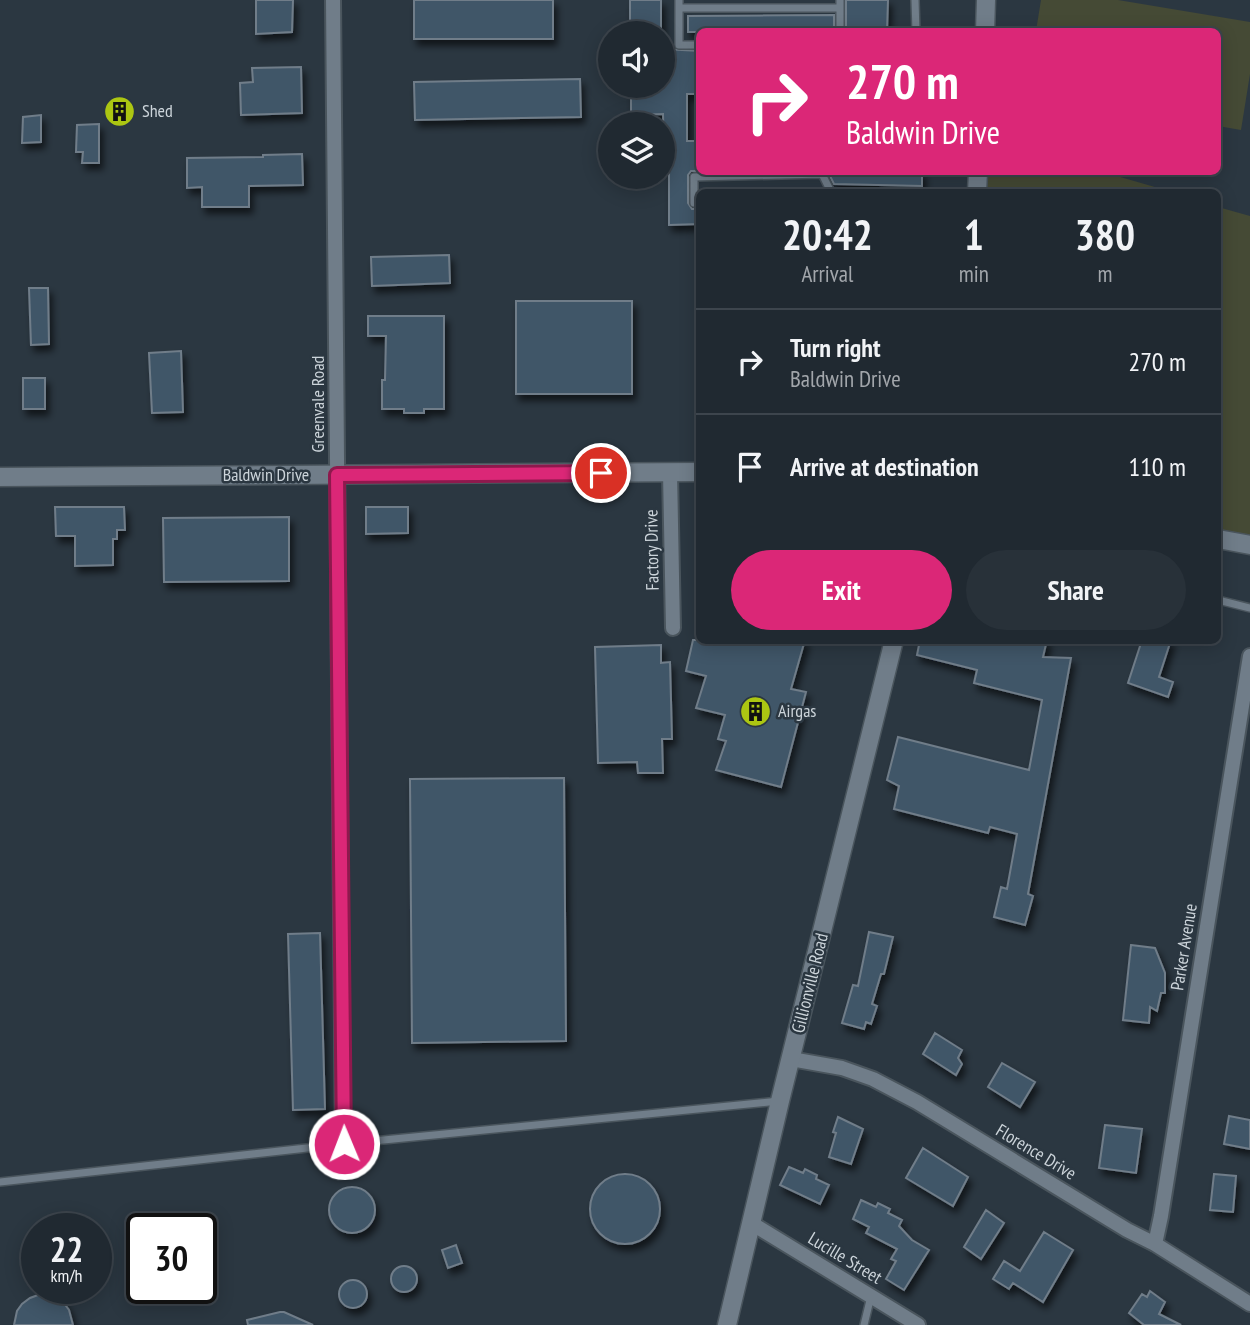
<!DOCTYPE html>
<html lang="en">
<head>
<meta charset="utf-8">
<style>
	:root { --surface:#202931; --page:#283139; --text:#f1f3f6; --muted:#a2a6ab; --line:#3d454d; --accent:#db2777 }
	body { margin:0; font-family:"PT Sans Narrow",sans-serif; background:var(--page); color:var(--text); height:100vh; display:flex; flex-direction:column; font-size:26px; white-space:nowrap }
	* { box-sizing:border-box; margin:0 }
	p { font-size:23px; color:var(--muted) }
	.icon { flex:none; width:38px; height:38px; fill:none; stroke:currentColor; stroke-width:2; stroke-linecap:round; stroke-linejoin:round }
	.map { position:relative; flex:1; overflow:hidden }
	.details { position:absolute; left:696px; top:189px; width:525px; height:455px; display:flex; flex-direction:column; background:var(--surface); border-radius:10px; box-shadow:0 4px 18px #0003,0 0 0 2px var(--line) }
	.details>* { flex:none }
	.hud { position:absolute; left:696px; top:28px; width:525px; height:147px; border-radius:10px; box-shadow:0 4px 18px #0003,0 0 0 2px var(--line); background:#db2777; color:#fff; overflow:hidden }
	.controls { position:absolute; left:598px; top:21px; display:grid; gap:14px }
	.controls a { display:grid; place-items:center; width:77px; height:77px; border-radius:50%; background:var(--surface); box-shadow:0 4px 18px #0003,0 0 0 2px var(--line); font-size:35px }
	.speed { position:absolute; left:21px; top:1213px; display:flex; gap:14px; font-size:35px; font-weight:700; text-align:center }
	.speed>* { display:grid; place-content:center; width:91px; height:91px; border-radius:50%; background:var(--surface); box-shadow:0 4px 18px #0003,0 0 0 2px var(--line); line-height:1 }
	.speed small { font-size:18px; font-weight:400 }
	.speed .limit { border:4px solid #111; border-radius:10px; background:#fff; color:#111 }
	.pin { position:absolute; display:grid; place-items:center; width:60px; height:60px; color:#fff; margin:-30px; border:4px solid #fff; border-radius:50%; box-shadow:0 2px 7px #0007 }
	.me { position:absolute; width:77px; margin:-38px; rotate:359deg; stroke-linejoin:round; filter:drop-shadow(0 0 5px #0008) }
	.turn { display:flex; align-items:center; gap:24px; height:147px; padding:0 35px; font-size:32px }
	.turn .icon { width:91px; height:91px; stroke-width:2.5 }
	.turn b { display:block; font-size:49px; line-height:60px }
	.eta { display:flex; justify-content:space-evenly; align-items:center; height:119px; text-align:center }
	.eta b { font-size:42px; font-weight:800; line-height:49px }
	.action { display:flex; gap:14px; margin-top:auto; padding:14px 35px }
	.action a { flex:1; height:80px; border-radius:42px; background:var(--accent); color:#fff; font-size:28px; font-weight:800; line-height:80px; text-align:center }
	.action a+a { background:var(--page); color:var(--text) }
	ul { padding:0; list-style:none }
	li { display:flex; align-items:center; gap:21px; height:105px; padding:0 35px; border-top:2px solid var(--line) }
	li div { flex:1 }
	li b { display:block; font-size:26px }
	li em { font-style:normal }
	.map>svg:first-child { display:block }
	.green { fill:#454a35 }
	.building { fill:#405668; stroke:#707d89; stroke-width:2; filter:url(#shadow) }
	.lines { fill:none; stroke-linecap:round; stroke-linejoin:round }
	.lane-casing { stroke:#4a555d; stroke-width:10 }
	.street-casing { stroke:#4a555d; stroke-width:18 }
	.secondary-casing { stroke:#4a555d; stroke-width:21 }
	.lane { stroke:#707d89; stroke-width:7 }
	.street { stroke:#707d89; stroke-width:14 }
	.secondary { stroke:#707d89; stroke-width:18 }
	.route-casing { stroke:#8e194d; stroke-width:18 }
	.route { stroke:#db2777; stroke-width:12 }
	.labels { text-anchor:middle; stroke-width:5; stroke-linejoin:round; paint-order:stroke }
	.poi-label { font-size:18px; fill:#ccd4da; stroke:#2b3741; text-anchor:start }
	.street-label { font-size:18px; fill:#ccd4da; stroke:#2b3741 }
</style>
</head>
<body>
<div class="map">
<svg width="1250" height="1325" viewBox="0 0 1250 1325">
	<defs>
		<filter id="shadow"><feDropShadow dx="3.5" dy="6" stdDeviation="3.5" flood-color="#0009"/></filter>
	</defs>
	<rect width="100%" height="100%" fill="#2b3741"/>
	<path class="green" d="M1041 0H1118L1250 22V74L1241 130 1218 126V32L1036 31Z
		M980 172H1103L1172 192H978Z
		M1218 207 1250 216V543L1218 537Z"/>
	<path class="building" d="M256 0H293L292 32 256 34Z
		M414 0H553V39H414Z
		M630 0H661V33H630Z
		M846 0H888L887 32H846Z
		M834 15V32H688V16Z
		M664 49 700 51V94H687V141H700V171H691L688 175V203L692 209H700V224L669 225V151H664L663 114 631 115V86H663Z
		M301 67 302 113 241 115 240 83 253 82 252 68Z
		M580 79 581 117 415 120 414 82Z
		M41 115V142L22 143 23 117Z
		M99 124V163H82L83 152H76L77 125Z
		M302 154 303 185 249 186V207H202V187L187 188V158L263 157V155Z
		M828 172H922V186L834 184Z
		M449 255 450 283 372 286 371 257Z
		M29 288H48L49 344 31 345Z
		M516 301H632V394H516Z
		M368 316H444V409H424V413H404V409H382V380H385L386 336H368Z
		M181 351 183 412 152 413 149 353Z
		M23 378H45V409H23Z
		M55 507H124L125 530H117V539H113V565L75 566V536H56Z
		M366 507H408V533L366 534Z
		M289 517V581L164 582 163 518Z
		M693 640H805L791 689 806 692 781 787 716 770 726 741 718 739 725 715 696 708 706 676 686 671Z
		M920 640H1047L1043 657 1071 658 1028 894 1033 896 1025 925 994 917 1001 887 1007 889 1017 834 990 827 988 833 894 809 899 786 887 780 898 737 1029 770 1042 700 974 683 977 670 917 655Z
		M1142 640H1171L1159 677 1173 682 1168 697 1128 683Z
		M661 645V663L670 662 672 739H662L663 773H638L637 762 598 763 595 647Z
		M564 778 566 1041 412 1043 410 779Z
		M869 932 893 937 884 974H881L872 1004 877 1006 871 1024 866 1022 864 1029 842 1023 853 985 858 986Z
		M320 933 325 1109 293 1110 288 934Z
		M1131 945 1155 948 1165 973V993H1161L1157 1011 1150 1007 1149 1023 1123 1020Z
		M935 1033 962 1050 958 1058 962 1064 956 1075 923 1054Z
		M1002 1063 1035 1082 1020 1107 988 1087Z
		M1229 1116 1250 1120V1149L1224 1144Z
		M838 1117 863 1129 851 1164 829 1157 836 1133 833 1132Z
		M1105 1125 1142 1129 1136 1173 1099 1168Z
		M923 1148 968 1177 953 1206 906 1178Z
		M789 1167 803 1173 805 1169 817 1175 816 1179 829 1185 820 1204 780 1185Z
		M1214 1174 1236 1176 1233 1212 1210 1210Z
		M590 1209a35 35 0 1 1 70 0a35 35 0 1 1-70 0Z
		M329 1210a23 23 0 1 1 46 0a23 23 0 1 1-46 0Z
		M861 1200 876 1207 878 1203 890 1209 888 1213 902 1220 899 1226 912 1240 929 1250 904 1290 886 1279 896 1261 891 1259 897 1249 866 1233 869 1227 853 1219Z
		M986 1210 1004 1223 981 1259 964 1247Z
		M1044 1232 1073 1250 1043 1302 1013 1283 1009 1289 993 1279 1004 1261 1020 1271Z
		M456 1245 462 1263 448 1268 442 1250Z
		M391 1279a13 13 0 1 1 26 0a13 13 0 1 1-26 0Z
		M339 1294a14 14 0 1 1 28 0a14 14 0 1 1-28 0Z
		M1150 1291 1165 1302 1159 1314 1181 1325H1144L1129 1313 1142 1294 1147 1297Z
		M38 1295H47L56 1297 63 1302 69 1310 73 1325H14L17 1311 22 1304 30 1298Z
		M280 1312H284L313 1325H248L247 1320Z"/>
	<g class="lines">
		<defs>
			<path id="lane" d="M679 0V45H700
				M840 0V32
				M915 0 916 32
				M679 8H840
				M700 203H694V177L822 174 831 192
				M1218 600 1250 608
				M0 1182 343 1144 779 1101
				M864 1325 871 1296"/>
			<path id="street" d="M333 0 343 1144
				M670 472 673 628
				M791 1059 842 1068 873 1079 917 1102 1127 1230 1155 1244 1250 1304
				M751 1223 918 1325
				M1155 1244 1161 1216 1250 656"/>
			<path id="secondary" d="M985 32 986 0
				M977 192 978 172
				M0 477 700 472
				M1218 539 1250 545
				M727 1325 780 1101 894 640"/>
		</defs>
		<use href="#lane" class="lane-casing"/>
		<use href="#street" class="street-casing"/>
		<use href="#secondary" class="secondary-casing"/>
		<use href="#lane" class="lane"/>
		<use href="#street" class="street"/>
		<use href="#secondary" class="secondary"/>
	</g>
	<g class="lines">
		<defs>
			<path id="route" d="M344 1144 337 475 601 473"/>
		</defs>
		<use href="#route" class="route-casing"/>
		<use href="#route" class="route"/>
	</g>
	<defs>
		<symbol id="building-disc" viewBox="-11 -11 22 22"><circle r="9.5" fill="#acc612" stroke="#2b3741"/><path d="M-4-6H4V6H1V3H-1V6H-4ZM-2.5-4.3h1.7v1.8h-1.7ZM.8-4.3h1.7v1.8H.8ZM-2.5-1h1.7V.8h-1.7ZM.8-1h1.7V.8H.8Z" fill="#111"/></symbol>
	</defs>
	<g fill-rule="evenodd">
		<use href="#building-disc" x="102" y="94" width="35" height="35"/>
		<use href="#building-disc" x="738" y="694" width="35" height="35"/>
	</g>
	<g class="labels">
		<g class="poi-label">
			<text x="142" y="117">Shed</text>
			<text x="778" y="717">Airgas</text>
		</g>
		<g class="street-label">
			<text transform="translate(318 404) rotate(-90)" y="6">Greenvale Road</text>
			<text x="266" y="481">Baldwin Drive</text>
			<text transform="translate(652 550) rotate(-91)" y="6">Factory Drive</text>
			<text transform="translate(1184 947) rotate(-81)" y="6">Parker Avenue</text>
			<text transform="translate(810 983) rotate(-76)" y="6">Gillionville Road</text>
			<text transform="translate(1036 1152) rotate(31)" y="6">Florence Drive</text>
			<text transform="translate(845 1258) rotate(31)" y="6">Lucille Street</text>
		</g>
	</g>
</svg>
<div class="controls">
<a><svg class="icon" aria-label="sound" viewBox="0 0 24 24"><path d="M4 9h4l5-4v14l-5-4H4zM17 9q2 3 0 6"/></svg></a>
<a><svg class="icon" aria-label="layers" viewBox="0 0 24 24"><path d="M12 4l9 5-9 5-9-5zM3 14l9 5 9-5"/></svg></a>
</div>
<div class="speed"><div>22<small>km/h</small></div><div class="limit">30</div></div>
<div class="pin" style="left:601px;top:473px;background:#d93025"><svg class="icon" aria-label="arrive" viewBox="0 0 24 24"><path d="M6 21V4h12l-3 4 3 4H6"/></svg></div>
<svg class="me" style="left:344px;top:1144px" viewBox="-20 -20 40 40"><circle r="17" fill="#db2777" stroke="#fff" stroke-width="3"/><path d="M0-11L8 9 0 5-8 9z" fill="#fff"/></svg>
<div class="hud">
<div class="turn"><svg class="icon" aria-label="right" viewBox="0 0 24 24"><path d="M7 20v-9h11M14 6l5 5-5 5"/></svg><div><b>270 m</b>Baldwin Drive</div></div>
</div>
<section class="details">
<div class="eta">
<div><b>20:42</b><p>Arrival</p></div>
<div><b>1</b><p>min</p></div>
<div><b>380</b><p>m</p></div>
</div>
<ul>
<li><svg class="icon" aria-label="right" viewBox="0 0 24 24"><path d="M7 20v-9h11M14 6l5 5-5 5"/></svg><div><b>Turn right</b><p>Baldwin Drive</p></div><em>270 m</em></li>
<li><svg class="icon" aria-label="arrive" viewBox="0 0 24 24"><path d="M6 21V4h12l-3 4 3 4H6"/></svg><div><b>Arrive at destination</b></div><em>110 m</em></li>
</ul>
<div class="action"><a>Exit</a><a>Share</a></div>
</section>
</div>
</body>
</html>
